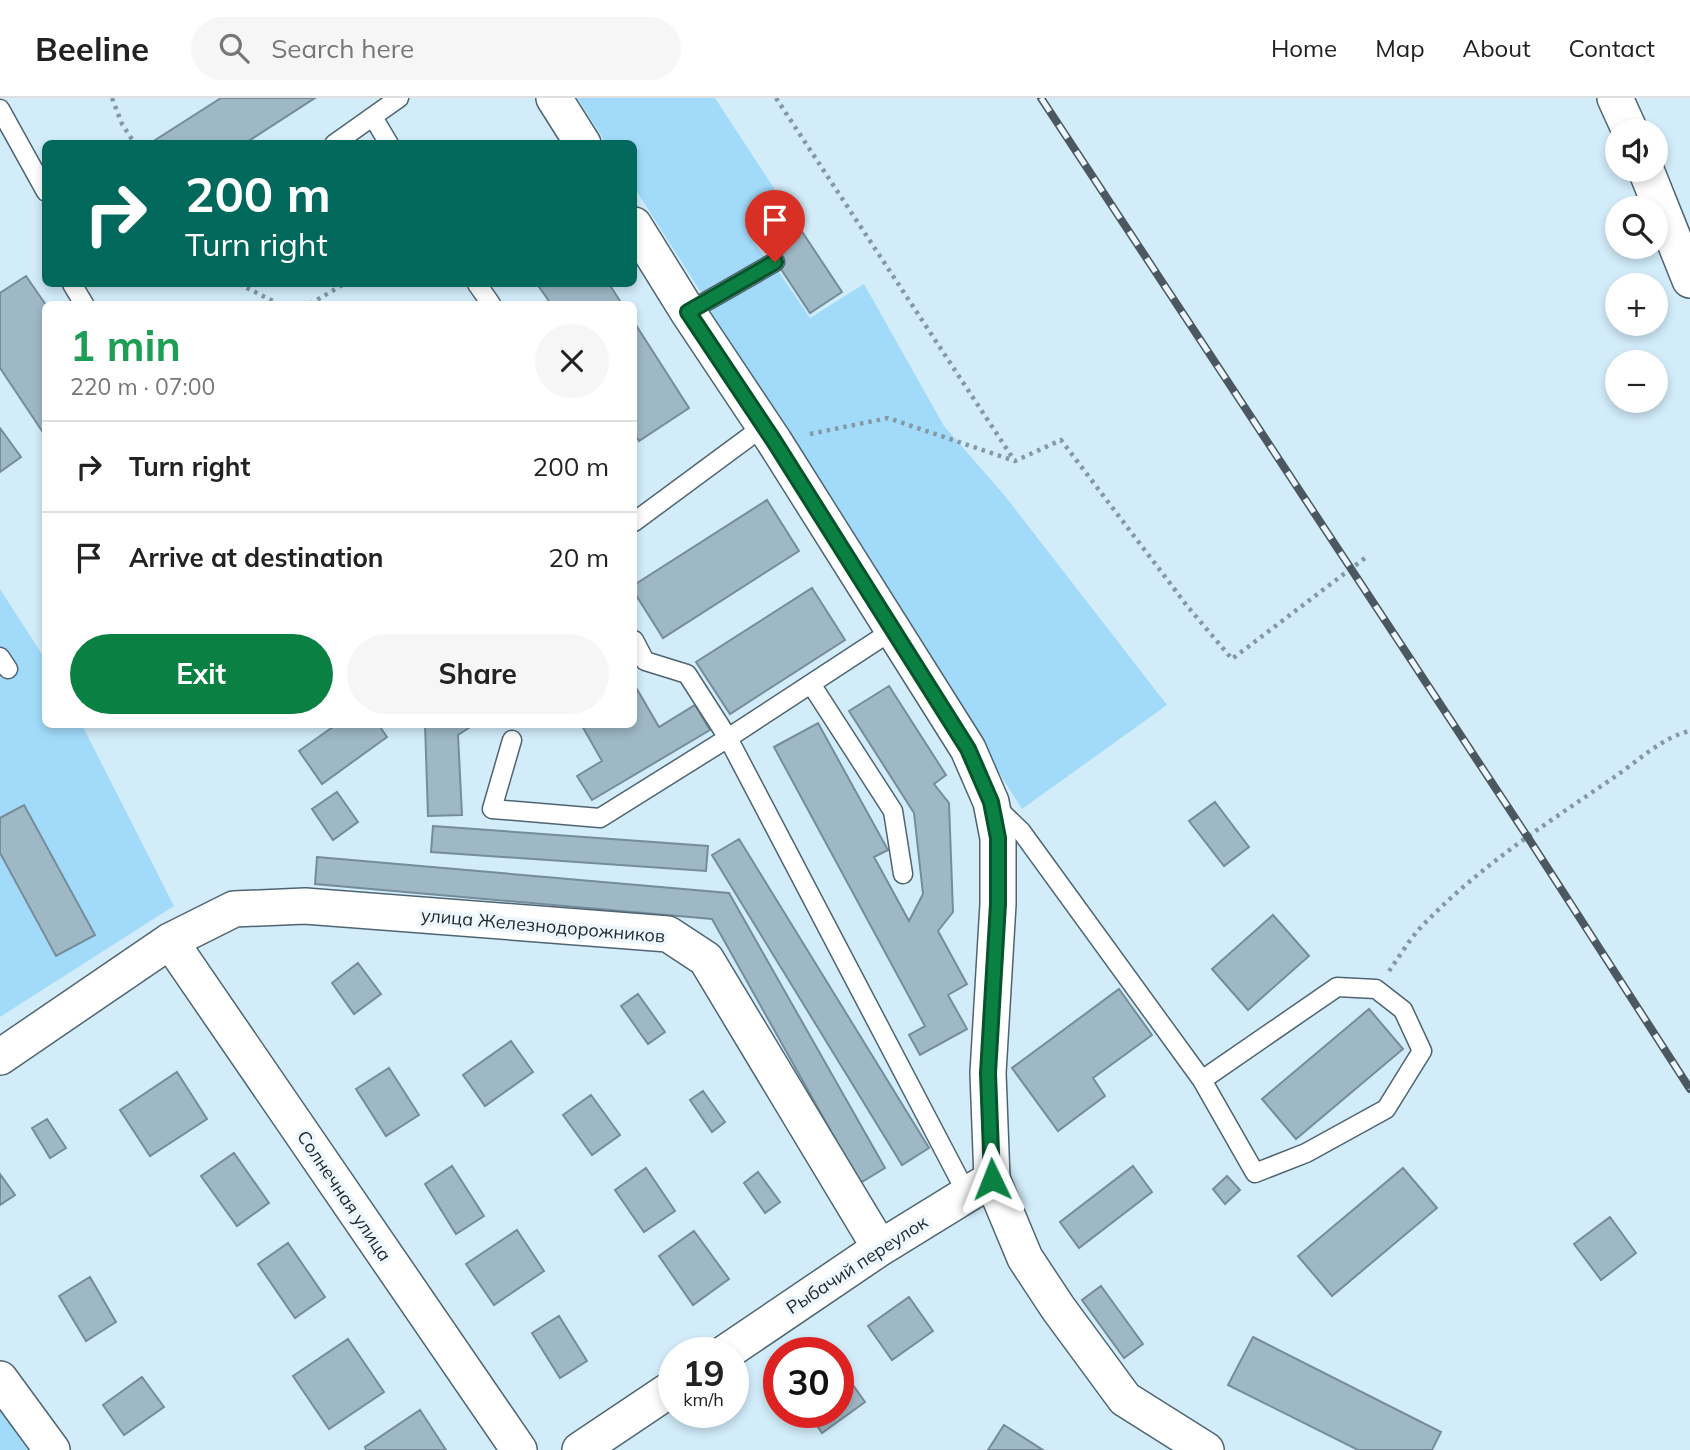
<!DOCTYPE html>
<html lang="en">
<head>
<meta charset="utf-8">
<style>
	:root { --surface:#fff; --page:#f6f6f6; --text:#222; --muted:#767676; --line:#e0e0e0; --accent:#0b8043 }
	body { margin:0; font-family:Mulish,sans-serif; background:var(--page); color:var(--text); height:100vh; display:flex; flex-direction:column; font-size:26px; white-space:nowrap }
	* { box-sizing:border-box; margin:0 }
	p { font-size:23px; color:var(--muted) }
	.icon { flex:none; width:38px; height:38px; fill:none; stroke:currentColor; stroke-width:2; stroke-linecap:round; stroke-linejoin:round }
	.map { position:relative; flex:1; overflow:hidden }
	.side { position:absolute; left:42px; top:203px; width:595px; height:427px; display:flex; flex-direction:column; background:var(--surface); border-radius:10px; box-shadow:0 4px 10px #0003 }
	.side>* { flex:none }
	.hud { position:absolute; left:42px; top:42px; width:595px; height:147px; border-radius:10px; box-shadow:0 4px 10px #0003; background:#00695c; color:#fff; overflow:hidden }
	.tools { position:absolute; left:1605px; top:21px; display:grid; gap:14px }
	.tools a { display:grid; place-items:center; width:63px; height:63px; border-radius:50%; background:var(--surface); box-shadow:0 4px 10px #0003; font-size:35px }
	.speed { position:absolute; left:658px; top:1239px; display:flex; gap:14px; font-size:35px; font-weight:700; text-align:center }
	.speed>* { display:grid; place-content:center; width:91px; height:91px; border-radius:50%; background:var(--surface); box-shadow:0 4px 10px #0003; line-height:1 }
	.speed small { font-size:18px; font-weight:400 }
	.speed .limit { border:10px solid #d22; background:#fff; color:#111 }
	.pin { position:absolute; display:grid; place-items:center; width:60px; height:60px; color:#fff; margin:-72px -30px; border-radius:50% 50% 50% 0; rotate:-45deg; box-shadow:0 0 7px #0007 }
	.pin .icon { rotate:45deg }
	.me { position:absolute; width:77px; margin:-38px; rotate:358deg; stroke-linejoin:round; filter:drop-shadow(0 0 5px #0008) }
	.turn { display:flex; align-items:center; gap:24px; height:147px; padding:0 28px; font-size:32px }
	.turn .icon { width:91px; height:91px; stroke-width:2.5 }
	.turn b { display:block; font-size:49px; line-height:60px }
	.round { display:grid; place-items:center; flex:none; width:74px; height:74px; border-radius:37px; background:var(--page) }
	.head { display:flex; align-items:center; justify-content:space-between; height:119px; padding:0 28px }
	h1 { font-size:42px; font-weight:700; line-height:52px; color:#1e9e55 }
	.button { display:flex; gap:14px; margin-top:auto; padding:14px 28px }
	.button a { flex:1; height:80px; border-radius:42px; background:var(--accent); color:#fff; font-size:28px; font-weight:700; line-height:80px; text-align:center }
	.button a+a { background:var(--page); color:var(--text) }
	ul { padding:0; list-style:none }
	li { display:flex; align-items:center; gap:21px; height:91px; padding:0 28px; border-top:2px solid var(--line) }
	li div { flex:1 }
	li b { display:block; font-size:26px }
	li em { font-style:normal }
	header { display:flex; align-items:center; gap:42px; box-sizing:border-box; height:98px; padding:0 35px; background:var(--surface); border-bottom:2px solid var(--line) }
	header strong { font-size:33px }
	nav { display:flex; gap:38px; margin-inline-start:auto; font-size:24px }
	.search { width:490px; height:63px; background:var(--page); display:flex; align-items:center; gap:18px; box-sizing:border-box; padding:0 24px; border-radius:38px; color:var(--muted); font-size:26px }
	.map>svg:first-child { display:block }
	.green { fill:#a2dbfa }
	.building { fill:#9fb8c6; stroke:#758d9a; stroke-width:2 }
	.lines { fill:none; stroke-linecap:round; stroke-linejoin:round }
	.lane-casing { stroke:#4e6571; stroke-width:21 }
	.street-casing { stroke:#4e6571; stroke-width:38 }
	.path { stroke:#8598a3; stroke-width:4.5; stroke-dasharray:3.5 5; stroke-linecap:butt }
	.lane { stroke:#fff; stroke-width:18 }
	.street { stroke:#fff; stroke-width:35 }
	.rail-casing { stroke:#4b5860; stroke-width:8 }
	.rail { stroke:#ecf6fc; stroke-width:5; stroke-dasharray:16; stroke-linecap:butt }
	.route-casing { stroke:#07532c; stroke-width:18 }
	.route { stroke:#0b8043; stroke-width:12 }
	.labels { text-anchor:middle; stroke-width:7; stroke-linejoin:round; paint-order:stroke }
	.street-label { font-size:18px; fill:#1e272d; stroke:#ecf6fc }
</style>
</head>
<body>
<header>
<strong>Beeline</strong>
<div class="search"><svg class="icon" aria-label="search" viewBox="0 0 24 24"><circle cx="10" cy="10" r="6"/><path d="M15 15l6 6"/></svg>Search here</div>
<nav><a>Home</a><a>Map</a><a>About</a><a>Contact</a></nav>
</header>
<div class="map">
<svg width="1690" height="1352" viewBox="0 0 1690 1352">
	<rect width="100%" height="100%" fill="#d2ecfa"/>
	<path class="green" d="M577 0H715L781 101 759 118 750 139 765 160 702 196 634 89V46L606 45Z
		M777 171 810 220 864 186 944 328 1005 398 1167 607 1022 711 708 217 734 194Z
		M0 491 45 561 46 626 82 627 174 808 0 919Z
		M0 1293 44 1352H0Z"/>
	<path class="building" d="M221 0H315L244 46H149Z
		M797 126 842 194 810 215 765 147Z
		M26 178 46 207V339L0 270V195Z
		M537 186H609L622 206H551Z
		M634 224 689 310 639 343 634 335Z
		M0 330 21 359 0 374Z
		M767 402 799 453 663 540 634 494V487Z
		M812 490 845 542 730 616 696 564Z
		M634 586 659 629 695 607 710 632 592 702 577 678 602 663 581 626H634Z
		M889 588 946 677 934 686 949 705 953 814 938 833 967 886 948 897 967 931 920 957 909 937 925 928 774 649 818 625 888 752 874 759 909 823 923 796 914 715 849 613Z
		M337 626H378L387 639 322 686 299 653Z
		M425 626H475L458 637 462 717 428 718Z
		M337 694 358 724 333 742 312 711Z
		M1215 704 1249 749 1224 768 1189 723Z
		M24 707 95 837 56 858 0 755V720Z
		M433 728 708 748 706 773 431 754Z
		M739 741 929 1050 902 1067 712 757Z
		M317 759 729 795 885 1070 860 1085 712 821 315 786Z
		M1273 817 1309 858 1248 912 1212 871Z
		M358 865 381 896 354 916 332 885Z
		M1119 891 1152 937 1093 980 1105 998 1058 1033 1012 970Z
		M638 896 665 934 648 946 621 908Z
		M1369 911 1403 951 1296 1041 1262 1001Z
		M511 943 533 974 485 1008 463 977Z
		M389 970 419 1017 386 1038 356 991Z
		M177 974 207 1021 150 1058 120 1012Z
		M703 993 725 1024 712 1034 690 1002Z
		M591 997 620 1037 592 1057 563 1017Z
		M47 1021 66 1050 50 1060 32 1030Z
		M234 1055 269 1105 237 1128 201 1078Z
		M452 1068 484 1118 456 1136 425 1086Z
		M1133 1068 1152 1094 1079 1150 1060 1124Z
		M646 1070 675 1113 644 1134 615 1092Z
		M1403 1070 1437 1110 1332 1198 1298 1158Z
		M758 1074 780 1104 765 1115 744 1085Z
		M0 1076 15 1097 0 1107Z
		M1227 1078 1240 1092 1225 1106 1213 1091Z
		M1610 1119 1636 1155 1601 1182 1574 1146Z
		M517 1132 544 1173 494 1207 466 1166Z
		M694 1133 729 1181 693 1207 659 1158Z
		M288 1145 325 1199 295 1220 258 1166Z
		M90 1179 116 1224 86 1243 59 1198Z
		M1101 1188 1143 1246 1124 1260 1082 1202Z
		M909 1199 933 1233 892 1262 868 1228Z
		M559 1218 587 1263 560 1280 532 1235Z
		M1253 1239 1441 1334 1432 1352H1358L1228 1287Z
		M348 1241 384 1294 329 1331 293 1278Z
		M838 1266 865 1304 822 1335 808 1314H838Z
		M142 1279 164 1309 124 1337 103 1307Z
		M420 1312 446 1352H366L365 1349Z
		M1004 1327 1043 1352H988Z"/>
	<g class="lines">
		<defs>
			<path id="lane" d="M0 11 46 94
				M373 19 389 46
				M334 46 399 0
				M72 186 84 206
				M477 186 491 206
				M688 214 775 164
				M634 424 764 328
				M634 542 645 563 687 576 728 640 967 1096
				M0 559 8 571
				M811 586 893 713 903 776
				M512 642 492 711 600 720 728 640 893 532
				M997 710 1021 733 1202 982 1255 1075 1306 1055 1386 1011 1422 953 1403 912 1376 891 1337 889 1202 982"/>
			<path id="street" d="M554 0 583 46
				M1615 0 1630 33
				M1646 72 1690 182
				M634 127 688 214 774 343 968 651 991 704 998 740V806L988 975 992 1081 1025 1160 1058 1210 1125 1301 1206 1352
				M170 843 519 1352
				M0 959 170 843 234 811 305 808 668 836 706 861 880 1150
				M725 1255 880 1150 992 1081
				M0 1281 52 1352
				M580 1352 674 1289"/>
		</defs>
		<use href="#lane" class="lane-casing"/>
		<use href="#street" class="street-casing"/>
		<path class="path" d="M112 0 122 26 135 46
			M776 0 1014 362
			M239 186 279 206
			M310 206 344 186
			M810 336 888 320 1015 363 1061 342 1188 509 1232 561 1365 460
			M1389 873C1400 858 1410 840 1424 826 1481 767 1546 726 1613 680 1637 664 1662 639 1690 633"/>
		<use href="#lane" class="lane"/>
		<use href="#street" class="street"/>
		<defs>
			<path id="rail" d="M1041 0 1527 738 1690 991"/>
		</defs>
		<use href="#rail" class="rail-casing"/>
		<use href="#rail" class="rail"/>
	</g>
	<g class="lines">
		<defs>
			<path id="route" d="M775 164 688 214 774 343 968 651 991 704 998 740V806L988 975 992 1081"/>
		</defs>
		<use href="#route" class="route-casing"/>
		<use href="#route" class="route"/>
	</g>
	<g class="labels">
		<g class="street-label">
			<text transform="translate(543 828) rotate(5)" y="6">улица Железнодорожников</text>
			<text transform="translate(344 1098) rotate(56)" y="6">Солнечная улица</text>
			<text transform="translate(857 1167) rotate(-33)" y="6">Рыбачий переулок</text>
		</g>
	</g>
</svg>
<div class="tools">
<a><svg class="icon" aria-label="sound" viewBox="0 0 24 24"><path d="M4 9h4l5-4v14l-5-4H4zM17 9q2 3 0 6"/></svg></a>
<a><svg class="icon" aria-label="search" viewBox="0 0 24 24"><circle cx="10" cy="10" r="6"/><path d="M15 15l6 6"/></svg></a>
<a>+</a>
<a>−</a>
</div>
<div class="speed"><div>19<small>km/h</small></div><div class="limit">30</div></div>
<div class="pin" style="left:775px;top:164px;background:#d93025"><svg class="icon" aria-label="arrive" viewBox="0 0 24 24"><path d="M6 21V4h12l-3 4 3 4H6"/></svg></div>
<svg class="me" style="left:992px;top:1081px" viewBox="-20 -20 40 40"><path d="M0-17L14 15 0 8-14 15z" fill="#0b8043" stroke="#fff" stroke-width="4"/></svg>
<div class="hud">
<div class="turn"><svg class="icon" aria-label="right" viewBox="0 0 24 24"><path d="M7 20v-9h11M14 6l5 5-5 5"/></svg><div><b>200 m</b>Turn right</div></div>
</div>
<section class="side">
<div class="head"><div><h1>1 min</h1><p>220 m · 07:00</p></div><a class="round"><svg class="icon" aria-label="close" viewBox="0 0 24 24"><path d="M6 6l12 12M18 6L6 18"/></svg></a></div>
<ul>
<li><svg class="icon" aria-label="right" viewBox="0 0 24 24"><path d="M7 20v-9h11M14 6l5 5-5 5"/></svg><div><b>Turn right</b></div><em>200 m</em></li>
<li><svg class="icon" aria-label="arrive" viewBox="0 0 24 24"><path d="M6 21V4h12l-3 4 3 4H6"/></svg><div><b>Arrive at destination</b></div><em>20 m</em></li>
</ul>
<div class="button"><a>Exit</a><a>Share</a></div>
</section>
</div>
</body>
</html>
